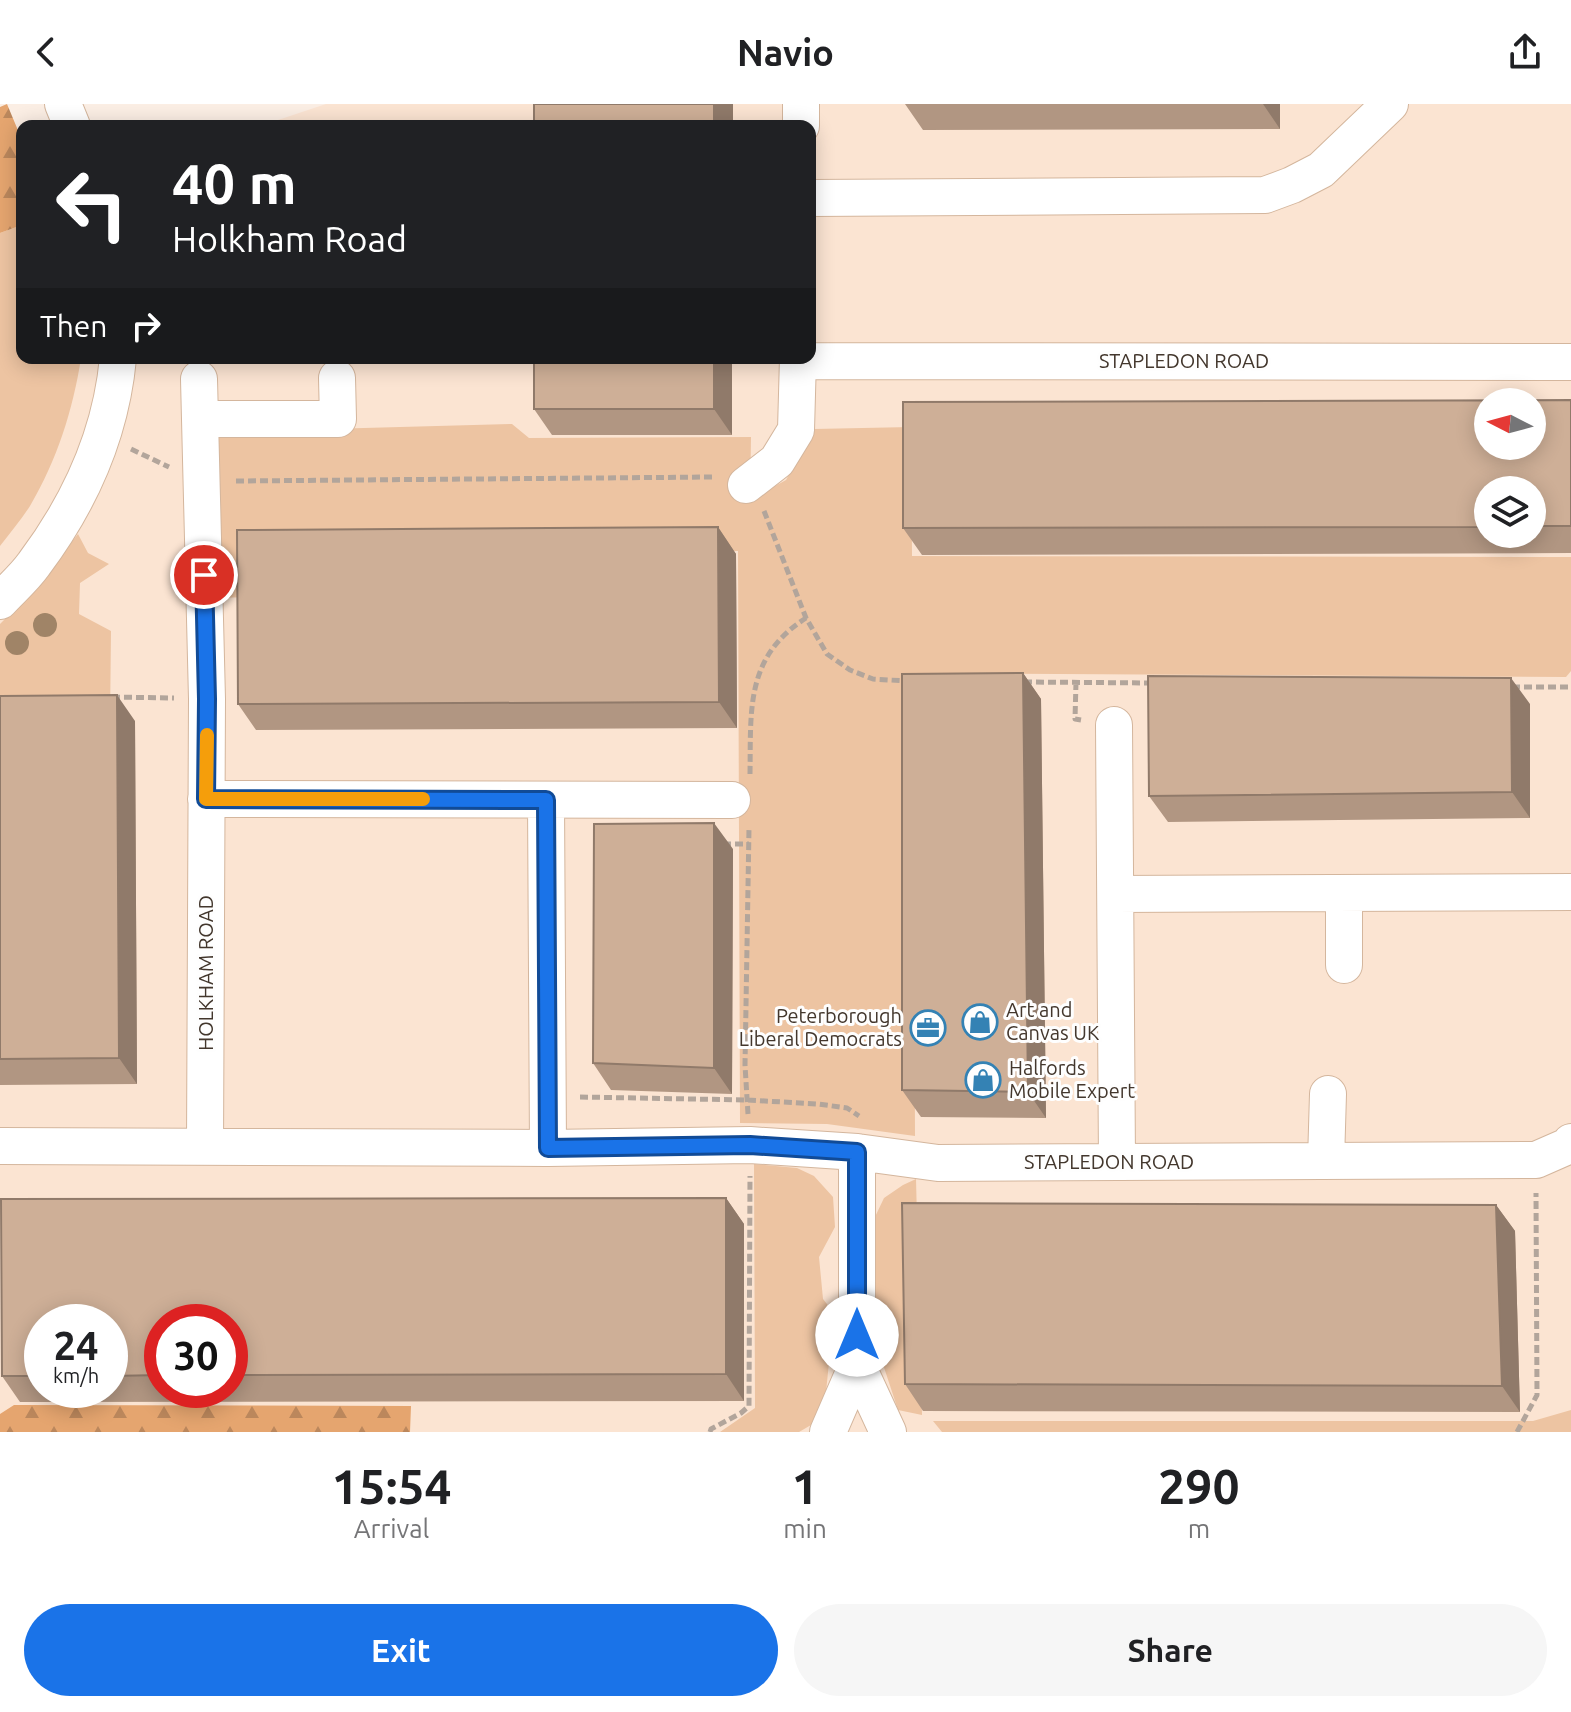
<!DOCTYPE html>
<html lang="en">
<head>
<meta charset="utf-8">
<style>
	:root { --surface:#fff; --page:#f6f6f6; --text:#202124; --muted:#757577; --accent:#1a73e8 }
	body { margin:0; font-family:Ubuntu,sans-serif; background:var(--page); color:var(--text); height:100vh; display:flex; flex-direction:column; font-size:30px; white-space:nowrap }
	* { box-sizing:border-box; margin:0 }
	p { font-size:26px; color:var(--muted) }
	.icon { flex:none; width:44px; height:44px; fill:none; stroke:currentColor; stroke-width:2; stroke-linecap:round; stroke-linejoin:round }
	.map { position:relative; height:1328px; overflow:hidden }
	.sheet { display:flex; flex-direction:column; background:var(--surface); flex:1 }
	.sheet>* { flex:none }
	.top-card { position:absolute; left:16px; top:16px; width:800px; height:244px; border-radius:16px; box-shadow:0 4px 20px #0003; background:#202124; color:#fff; overflow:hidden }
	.needle { width:52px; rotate:276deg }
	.fabs { position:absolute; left:1474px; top:284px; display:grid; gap:16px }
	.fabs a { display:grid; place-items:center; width:72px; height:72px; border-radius:50%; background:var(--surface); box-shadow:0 4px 20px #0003; font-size:40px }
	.speed { position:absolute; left:24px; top:1200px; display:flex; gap:16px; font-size:40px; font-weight:700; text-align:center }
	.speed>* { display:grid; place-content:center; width:104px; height:104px; border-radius:50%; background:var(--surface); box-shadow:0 4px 20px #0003; line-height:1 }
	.speed small { font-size:20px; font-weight:400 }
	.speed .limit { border:12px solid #d22; background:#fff; color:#111 }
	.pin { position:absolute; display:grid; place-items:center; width:68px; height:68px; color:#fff; margin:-34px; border:4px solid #fff; border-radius:50%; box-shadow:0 2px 8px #0007 }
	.me { position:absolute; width:88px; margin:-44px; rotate:0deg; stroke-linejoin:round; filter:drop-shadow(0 0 6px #0008) }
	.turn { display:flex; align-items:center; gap:28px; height:168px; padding:0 24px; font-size:36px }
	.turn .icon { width:104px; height:104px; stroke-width:2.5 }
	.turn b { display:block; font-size:56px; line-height:68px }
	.then { display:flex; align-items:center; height:76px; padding:0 24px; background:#0003; gap:16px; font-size:30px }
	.eta { display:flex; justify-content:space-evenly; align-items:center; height:136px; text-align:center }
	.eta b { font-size:48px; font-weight:600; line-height:56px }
	.action { display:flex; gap:16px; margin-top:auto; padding:16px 24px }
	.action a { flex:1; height:92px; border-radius:48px; background:var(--accent); color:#fff; font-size:32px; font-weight:600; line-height:92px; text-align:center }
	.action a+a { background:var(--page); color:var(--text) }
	header { display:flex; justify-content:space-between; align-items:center; height:104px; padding:0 24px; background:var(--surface); font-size:36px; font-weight:600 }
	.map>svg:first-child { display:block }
	.built { fill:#fbe4d2; fill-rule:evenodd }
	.grass { fill:#edc4a2 }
	.forest { fill:url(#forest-firs) }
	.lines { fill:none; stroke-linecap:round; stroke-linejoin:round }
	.minor-casing { stroke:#d4b69d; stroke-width:38 }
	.path { stroke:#b2a59b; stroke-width:5; stroke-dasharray:8 4; stroke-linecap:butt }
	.minor { stroke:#fff; stroke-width:36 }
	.tree { fill:#a08467 }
	.wall { fill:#b19682; fill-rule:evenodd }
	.shaded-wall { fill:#907a6a }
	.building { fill:#ceaf97; stroke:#907a6a; stroke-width:2; fill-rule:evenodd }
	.route-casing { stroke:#114b97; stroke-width:20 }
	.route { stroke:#1a73e8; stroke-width:14 }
	.slow { stroke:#f59e0b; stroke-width:14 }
	.labels { text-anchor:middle; stroke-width:6; stroke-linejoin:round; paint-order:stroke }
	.street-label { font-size:20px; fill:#43372d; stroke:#fefefe }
	.poi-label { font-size:20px; fill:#43372d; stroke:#fefefe; text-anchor:start }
</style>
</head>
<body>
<header><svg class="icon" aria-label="back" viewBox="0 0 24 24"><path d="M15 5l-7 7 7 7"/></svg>Navio<svg class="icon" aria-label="share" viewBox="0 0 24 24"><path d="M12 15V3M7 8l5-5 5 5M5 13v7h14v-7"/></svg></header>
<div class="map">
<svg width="1571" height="1328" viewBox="0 0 1571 1328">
	<defs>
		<pattern id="forest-firs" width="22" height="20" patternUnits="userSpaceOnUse" patternTransform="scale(2)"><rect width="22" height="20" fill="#e5a56f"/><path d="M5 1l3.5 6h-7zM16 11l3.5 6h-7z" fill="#bb875c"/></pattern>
	</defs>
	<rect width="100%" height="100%" fill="#fbeee4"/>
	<path class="built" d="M326 0H1571V1328H0V129L22 121V254H810V22H260ZM1488 298H1532V342H1488ZM1488 386H1532V430H1488ZM42 1218H110V1286H42ZM162 1218H230V1286H162Z"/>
	<path class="grass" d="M22 121V254H81C73 306 57 356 30 402 21 416 10 429 0 442V129Z
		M512 320 529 334 751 333 750 396 786 376 814 325 911 323 912 452 1571 453V567L1566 573 913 569 915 1032 827 1020 740 1019 738 447 253 444 251 493 215 494V328Z
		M78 430 88 449 109 460 80 479 79 510 111 527 110 618H0V520L30 490Z
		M754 1060 797 1064 814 1072 833 1093 835 1123 819 1153 823 1195 834 1209 825 1298 811 1321 799 1328H720L755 1304Z
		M916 1075 922 1311 898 1306 875 1236 874 1115 884 1094 903 1081Z
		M1571 1306V1328H942L933 1317H1533Z"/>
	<path class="forest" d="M7 0 22 36V121L0 129V3Z
		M14 1301 411 1302 410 1328H0V1310Z"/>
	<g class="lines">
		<defs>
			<path id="minor" d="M63 0 72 22
				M801 22V0
				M810 94 1265 91 1292 81 1321 66 1390 0
				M798 257 1571 258
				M199 275 207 595 205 1043
				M200 315H338L337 274
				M746 381 777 357 796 326 798 254
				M0 497C11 485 24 474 34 460 79 400 111 330 118 254
				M1114 621 1117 1058
				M206 695 732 696
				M546 696 548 1044
				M1116 790 1571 788
				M1344 861V789
				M0 1042 548 1044 750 1041 857 1048
				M1326 1057 1328 990
				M857 1261 888 1328
				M828 1328 857 1261V1048L938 1059 1536 1056 1568 1042 1571 1038"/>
		</defs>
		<use href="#minor" class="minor-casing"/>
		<path class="path" d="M131 345 169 363
			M236 377 713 373
			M764 407 806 514 827 550 850 566 873 575 906 577
			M1024 578 1154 579
			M1076 578 1075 615 1081 616
			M1512 583H1571
			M112 593 174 594
			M750 670C751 606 745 553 806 514
			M723 740H749
			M580 993 747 996 818 1000 847 1004 859 1012
			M748 1010 745 961 749 724
			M710 1328 711 1325 741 1309 749 1302 750 1072
			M1517 1328 1537 1291 1536 1089"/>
		<use href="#minor" class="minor"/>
	</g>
	<g class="tree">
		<circle cx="45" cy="521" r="12"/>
		<circle cx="17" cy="539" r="12"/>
	</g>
	<path class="wall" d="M905 0H1280V25L923 26Z
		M732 254V331H552L534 305Z
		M1571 296V449L922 451 903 424ZM1488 386H1532V430H1488Z
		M718 423 736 450 737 624 256 626 238 600Z
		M1023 569 1041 595 1046 1014 921 1013 902 986Z
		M0 592 135 617 137 980 0 981Z
		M1530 600V714L1168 718 1149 692Z
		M733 745 732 990 611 986 593 959Z
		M726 1094 744 1120V1297L20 1298 2 1272 1 1095ZM42 1218H110V1286H42ZM162 1218H230V1286H162Z
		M1496 1101 1515 1127 1520 1308 923 1307 905 1280Z"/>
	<path class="shaded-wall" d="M714 0H733V22H714Z
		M1263 0H1280V25Z
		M714 254H732V331L714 305Z
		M718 423 736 450 737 624 719 598Z
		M1023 569 1041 595 1046 1014 1028 988Z
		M1511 574 1530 600V714L1512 688Z
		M117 591 135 617 137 980 119 954Z
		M714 719 733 745 732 990 714 964Z
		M726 1094 744 1120V1297L726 1270Z
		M1496 1101 1515 1127 1520 1308 1502 1282Z"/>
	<path class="building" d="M534 0H714V22H534Z
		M534 254H714V305H534Z
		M1571 296V422H1532V386H1488V423L903 424V298ZM1488 298H1532V342H1488Z
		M718 423 719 598 238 600 237 426Z
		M1023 569 1028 988 902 986V570Z
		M1148 572 1511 574 1512 688 1149 692Z
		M117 591 119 954 0 955V592Z
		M714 719V964L593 959 594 720Z
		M726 1094V1270L230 1271V1218H162V1271L110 1272V1218H42V1272H2L1 1095Z
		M902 1099 1496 1101 1502 1282 905 1280Z"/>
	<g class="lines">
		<defs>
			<path id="route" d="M204 471 207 595 206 695 546 696 548 1044 750 1041 857 1048V1231"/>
		</defs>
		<use href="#route" class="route-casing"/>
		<use href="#route" class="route"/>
		<path class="slow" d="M207 631 206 695H423"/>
	</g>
	<defs>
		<symbol id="shop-ring" viewBox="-11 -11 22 22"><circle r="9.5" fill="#fefefe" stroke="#3482b4" stroke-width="1.5"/><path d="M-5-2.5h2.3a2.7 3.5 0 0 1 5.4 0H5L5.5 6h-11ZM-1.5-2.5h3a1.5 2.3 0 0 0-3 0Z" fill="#3482b4"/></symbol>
		<symbol id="office-ring" viewBox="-11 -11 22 22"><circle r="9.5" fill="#fefefe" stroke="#3482b4" stroke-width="1.5"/><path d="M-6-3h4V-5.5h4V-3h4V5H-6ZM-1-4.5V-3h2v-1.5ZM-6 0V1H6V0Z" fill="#3482b4"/></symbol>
	</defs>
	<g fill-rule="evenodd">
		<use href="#shop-ring" x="960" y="898" width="40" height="40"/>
		<use href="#office-ring" x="908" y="904" width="40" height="40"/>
		<use href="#shop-ring" x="963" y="956" width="40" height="40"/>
	</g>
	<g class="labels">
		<g class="street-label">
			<text x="1184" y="264">STAPLEDON ROAD</text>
			<text transform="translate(206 869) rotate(-90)" y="7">HOLKHAM ROAD</text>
			<text x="1109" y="1065">STAPLEDON ROAD</text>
		</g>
		<g class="poi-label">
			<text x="1006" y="913">Art and<tspan x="1006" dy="23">Canvas UK</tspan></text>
			<text x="902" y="919" text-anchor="end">Peterborough<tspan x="902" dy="23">Liberal Democrats</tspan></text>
			<text x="1009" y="971">Halfords<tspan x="1009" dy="23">Mobile Expert</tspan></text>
		</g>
	</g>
</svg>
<div class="fabs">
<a><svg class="needle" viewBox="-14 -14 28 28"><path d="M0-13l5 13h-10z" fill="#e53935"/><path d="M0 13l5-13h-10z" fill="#757577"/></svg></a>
<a><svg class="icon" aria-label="layers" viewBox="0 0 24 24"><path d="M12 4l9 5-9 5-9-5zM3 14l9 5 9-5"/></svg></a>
</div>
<div class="speed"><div>24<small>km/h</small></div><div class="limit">30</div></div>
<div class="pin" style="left:204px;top:471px;background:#d93025"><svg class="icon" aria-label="arrive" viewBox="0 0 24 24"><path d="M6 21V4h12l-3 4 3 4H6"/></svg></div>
<svg class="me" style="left:857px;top:1231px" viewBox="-20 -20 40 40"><circle r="19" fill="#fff"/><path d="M0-13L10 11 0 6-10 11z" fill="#1a73e8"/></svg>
<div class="top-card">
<div class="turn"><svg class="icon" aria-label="left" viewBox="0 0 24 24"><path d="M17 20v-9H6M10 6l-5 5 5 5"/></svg><div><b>40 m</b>Holkham Road</div></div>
<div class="then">Then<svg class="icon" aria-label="right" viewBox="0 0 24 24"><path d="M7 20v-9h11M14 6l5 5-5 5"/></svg></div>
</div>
</div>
<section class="sheet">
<div class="eta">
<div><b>15:54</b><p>Arrival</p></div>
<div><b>1</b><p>min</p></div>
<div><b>290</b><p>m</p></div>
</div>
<div class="action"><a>Exit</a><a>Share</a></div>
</section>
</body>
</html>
